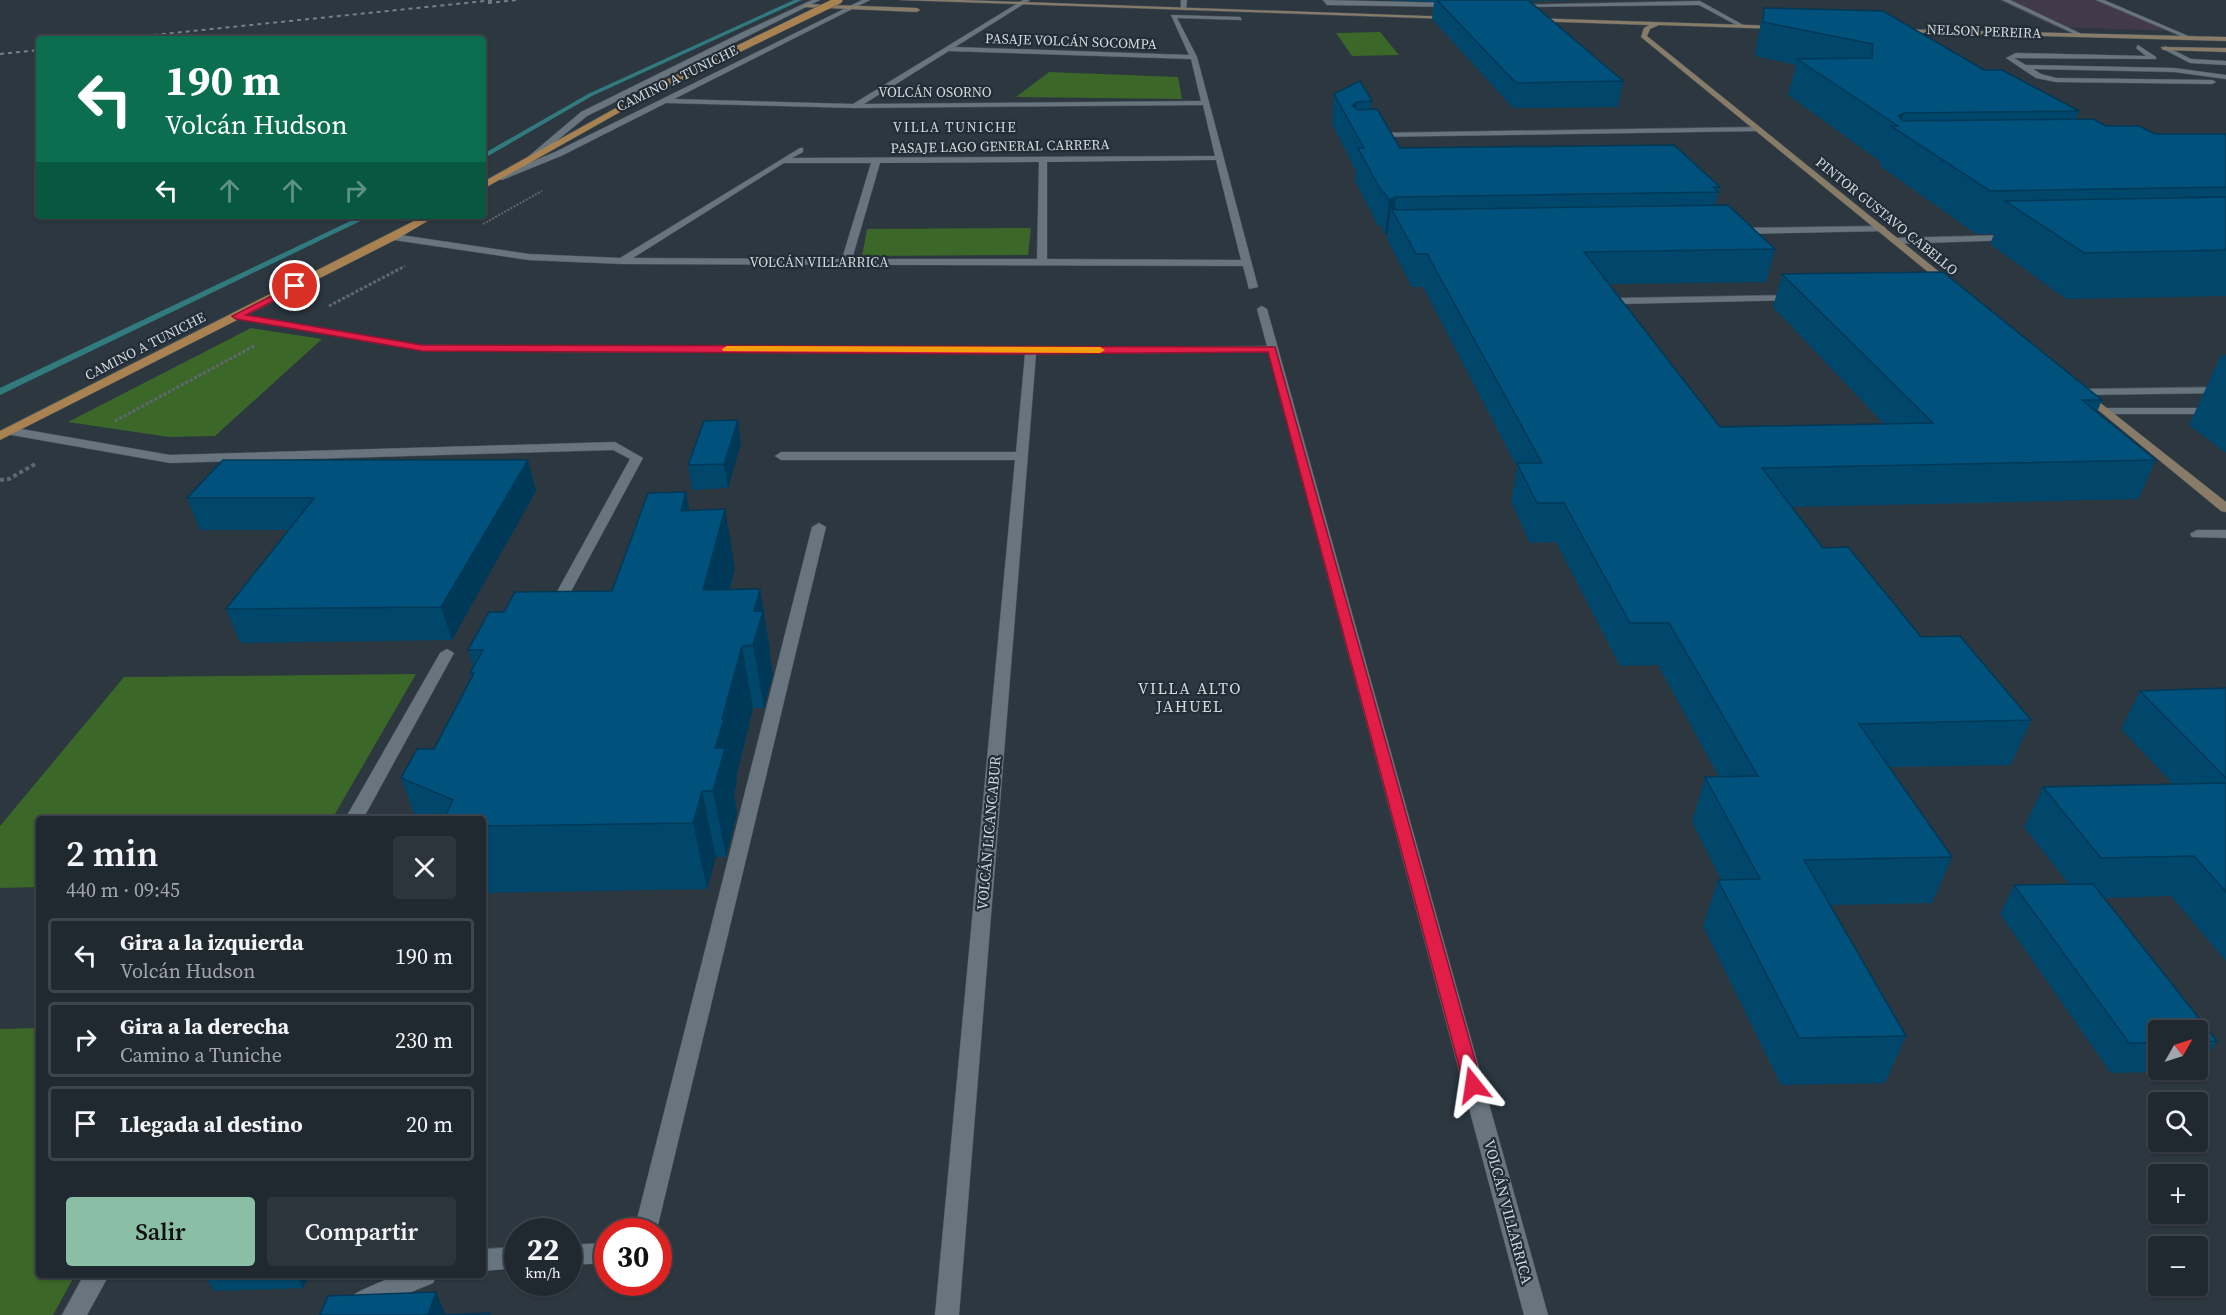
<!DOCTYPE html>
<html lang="es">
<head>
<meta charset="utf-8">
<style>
	:root { --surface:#212930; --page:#2d353c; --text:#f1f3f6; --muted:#a2a6ab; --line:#3e454c; --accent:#8abfa5 }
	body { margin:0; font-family:"Source Serif 4",serif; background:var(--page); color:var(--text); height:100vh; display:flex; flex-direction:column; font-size:22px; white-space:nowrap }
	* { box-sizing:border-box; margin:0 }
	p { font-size:20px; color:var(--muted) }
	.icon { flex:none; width:33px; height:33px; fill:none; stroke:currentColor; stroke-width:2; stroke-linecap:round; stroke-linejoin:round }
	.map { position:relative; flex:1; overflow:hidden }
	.side { position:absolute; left:36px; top:816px; width:450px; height:462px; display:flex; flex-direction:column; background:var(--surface); border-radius:6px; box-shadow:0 2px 4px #0004,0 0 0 2px var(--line) }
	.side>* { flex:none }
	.top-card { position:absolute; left:36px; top:36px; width:450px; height:183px; border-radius:6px; box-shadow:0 2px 4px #0004,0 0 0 2px var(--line); background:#0b6e4f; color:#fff; overflow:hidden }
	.needle { width:39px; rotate:51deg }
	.fabs { position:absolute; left:2148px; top:1020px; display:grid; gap:12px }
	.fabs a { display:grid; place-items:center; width:60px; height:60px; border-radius:6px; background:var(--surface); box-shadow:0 2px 4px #0004,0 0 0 2px var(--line); font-size:30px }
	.speed { position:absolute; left:504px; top:1218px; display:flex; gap:12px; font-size:30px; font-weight:700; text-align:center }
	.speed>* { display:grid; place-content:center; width:78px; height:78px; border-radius:50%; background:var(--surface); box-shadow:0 2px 4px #0004,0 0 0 2px var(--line); line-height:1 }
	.speed small { font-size:15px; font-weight:400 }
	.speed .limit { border:9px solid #d22; background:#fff; color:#111 }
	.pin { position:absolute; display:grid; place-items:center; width:51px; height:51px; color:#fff; margin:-26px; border:3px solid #fff; border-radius:50%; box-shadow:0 2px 6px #0007 }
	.me { position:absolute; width:66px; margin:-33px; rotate:345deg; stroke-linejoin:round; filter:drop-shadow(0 0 4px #0008) }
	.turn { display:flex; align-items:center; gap:21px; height:126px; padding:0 30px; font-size:27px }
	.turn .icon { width:78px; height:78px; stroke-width:2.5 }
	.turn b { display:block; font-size:42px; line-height:51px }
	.lanes { display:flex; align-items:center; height:57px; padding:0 30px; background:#0003; justify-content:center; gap:30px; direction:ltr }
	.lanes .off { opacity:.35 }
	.round { display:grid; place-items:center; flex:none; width:63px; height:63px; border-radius:6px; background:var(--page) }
	.overview { display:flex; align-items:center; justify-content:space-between; height:102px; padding:0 30px }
	h1 { font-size:36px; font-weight:600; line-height:45px }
	.cta { display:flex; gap:12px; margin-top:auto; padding:12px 30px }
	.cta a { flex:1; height:69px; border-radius:6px; background:var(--accent); color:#111; font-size:24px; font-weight:600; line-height:69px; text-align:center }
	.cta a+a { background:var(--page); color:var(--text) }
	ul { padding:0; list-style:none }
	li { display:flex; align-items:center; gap:18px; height:75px; margin:0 12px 9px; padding:0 18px; border:3px solid var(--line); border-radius:6px }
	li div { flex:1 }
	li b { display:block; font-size:22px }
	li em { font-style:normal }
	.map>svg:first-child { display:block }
	.commercial { fill:#423949 }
	.green { fill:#3b6728 }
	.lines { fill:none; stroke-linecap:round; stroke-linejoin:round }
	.stream { fill:#317b7f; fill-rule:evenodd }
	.lane-casing { stroke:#49535a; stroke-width:1 }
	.street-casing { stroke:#49535a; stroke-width:1 }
	.secondary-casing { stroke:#49535a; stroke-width:1 }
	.primary-casing { stroke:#49535a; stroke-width:1 }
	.path-far2 { stroke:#5e6870; stroke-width:2; stroke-dasharray:2 1.5; stroke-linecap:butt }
	.path-far1 { stroke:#5e6870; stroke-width:3; stroke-dasharray:3 2; stroke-linecap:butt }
	.path { stroke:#5e6870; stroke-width:4; stroke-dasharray:4 3; stroke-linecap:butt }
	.lane { fill:#68757f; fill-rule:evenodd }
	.street { fill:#68757f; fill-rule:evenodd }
	.secondary { fill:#887c68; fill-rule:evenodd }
	.primary { fill:#a88351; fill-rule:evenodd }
	.rail { stroke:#768087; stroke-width:2; stroke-dasharray:4 4; stroke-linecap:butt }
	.primary-bridge-casing { stroke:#49535a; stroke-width:8; stroke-linecap:butt }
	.primary-bridge { stroke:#a88351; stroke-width:7 }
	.wall { fill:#00476b; fill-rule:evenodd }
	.shaded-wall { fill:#003957 }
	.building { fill:#00527c; stroke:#003957; stroke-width:1.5 }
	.route { fill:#e11d48; stroke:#92132f; stroke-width:1.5 }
	.slow { fill:#f59e0b }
	.labels { text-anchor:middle; stroke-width:4.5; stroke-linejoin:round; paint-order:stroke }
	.far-street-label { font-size:14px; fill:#d0d7dd; stroke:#222d36 }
	.far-neighbourhood-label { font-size:14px; letter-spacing:1.5px; fill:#d0d7dd; stroke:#222d36 }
	.street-label { font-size:15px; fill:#d0d7dd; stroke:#222d36 }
	.neighbourhood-label { font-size:16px; letter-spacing:1.5px; fill:#d0d7dd; stroke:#222d36 }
</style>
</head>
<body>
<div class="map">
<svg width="2226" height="1315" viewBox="0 0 2226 1315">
	<rect width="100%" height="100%" fill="#2c3740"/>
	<path class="commercial" d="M1998 0H2102L2173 31 2055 27Z"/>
	<path class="green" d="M1380 32 1399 55 1352 56 1336 33Z
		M1049 72 1178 77 1182 99 1016 97Z
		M1031 228 1028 255 862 256 867 229Z
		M251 328 322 339 215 436 169 437 68 422Z
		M416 674 332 819H39V887L0 888V826L124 677Z
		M39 1028V1275H75L53 1315H0V1029Z"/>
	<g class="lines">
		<path class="stream" d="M794 0H802L592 96 483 159V154L588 94Z
			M361 216H371L0 395V388Z"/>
		<defs>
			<path id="lane" d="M1323 0 1454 3 1457 5 1454 7 1327 5Z
				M2002 0H2010L2086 36 2081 37Z
				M2096 0H2104L2193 38 2188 39Z
				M1700 1 1745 26 1740 27 1699 5 1514 7 1511 5Z
				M2138 45 2156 57V59L2014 58 2026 65 2174 68 2226 75V79L2174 72 2033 69 2041 74 2056 78 2212 80 2216 82 2212 84 2056 82 2036 78 2006 58 2016 53 2146 56 2136 48Z
				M2165 46 2191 59 2226 61V65L2190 63 2163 49Z
				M1758 127 1762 129 1761 131 1373 137 1369 135 1373 133Z
				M1882 226 1885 227V231L1737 234 1732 231 1737 228Z
				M2010 235 2015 238 2013 240 1895 244 1890 241 1895 238Z
				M1793 295 1798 298 1797 300 1619 304 1614 301 1619 298Z
				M10 427 170 455 615 442 643 458 562 608 555 612 548 608 630 459 613 450 170 463 6 434 4 431Z
				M819 523 826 527 657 1229 656 1232H631L636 1223 812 527Z
				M2197 530H2226V538L2192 537 2190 534Z
				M447 649 454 653 363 819H345L440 653Z
				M608 1243V1263L568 1265V1245Z
				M518 1247V1268L483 1271V1249Z
				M84 1275H109L87 1315H62Z
				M398 1275H437L433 1283 380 1305 365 1315H332C341 1295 379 1283 398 1275Z"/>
			<path id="street" d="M812 0H820L587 116 531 162 555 152 862 0H870L674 99 853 104 1023 0H1030L955 47 1189 55 1171 15 1240 17 1242 20 1177 18 1197 57 1258 287 1249 289 1243 266 622 264 529 260 394 240 389 237 394 234 529 254 620 258 800 148H803V152L792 158 1215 156 1203 105 855 108 666 103 561 156 502 180 495 178 528 163 523 161 581 112 745 31ZM949 51 1191 59 1201 101 864 104ZM1216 160 1241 260 1047 259V162ZM1039 162 1037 259H852L880 163ZM784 163H871L842 259 633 258Z
				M1181 0H1187L1186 10 1181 9Z
				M1262 306 1267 309 1548 1315H1524L1268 352 1036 354 959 1315H935L1015 460H781L775 456 781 452H1016L1025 354 422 351 236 319 231 316 236 313 422 345 1031 348 1267 346 1257 309Z
				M2226 387V393L2083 395 2077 392 2083 389Z
				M2107 408H2226V414H2103V410Z"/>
			<path id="secondary" d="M900 0H962L1455 17 1452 19Z
				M805 4 917 8 920 10 917 12 803 7Z
				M1528 18 1781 26 1779 29 1659 25 1650 29 1647 36 1953 283 1944 285 1641 37 1644 28 1649 25 1530 21Z
				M1894 29 2226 37V41L1896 32Z
				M2161 47 2226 48V52L2163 50Z
				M2084 390 2226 502V512L2221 511 2080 395V391Z"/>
			<path id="primary" d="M661 83 668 85 483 189V182Z
				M424 216H436L397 239 0 440V431Z"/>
		</defs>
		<use href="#lane" class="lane-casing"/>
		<use href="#street" class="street-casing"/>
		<use href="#secondary" class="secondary-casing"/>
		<use href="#primary" class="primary-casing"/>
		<path class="path-far2" d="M483 224 542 191"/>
		<path class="path-far1" d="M329 306 405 266
			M115 421 254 346"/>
		<path class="path" d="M0 480 9 479 37 463"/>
		<use href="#lane" class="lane"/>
		<use href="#street" class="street"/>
		<use href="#secondary" class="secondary"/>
		<use href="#primary" class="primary"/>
		<path class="rail" d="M488 3 517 0
			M114 39 495 0
			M0 54 39 50"/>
		<defs>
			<path id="primary-bridge" d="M664 85 839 0"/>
		</defs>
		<use href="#primary-bridge" class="primary-bridge-casing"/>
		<use href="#primary-bridge" class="primary-bridge"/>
	</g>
	<path class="wall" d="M1381 0H1587L1528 1 1623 81 1618 107 1513 108 1432 19 1434 2Z
		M1764 8 1984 70 2079 111 2076 119 2155 134H2226V296L2066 299 1990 244 1994 234H1976L1880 166 1881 162 1788 95 1796 65 1755 56 1757 41Z
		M1334 94 1372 101 1371 109 1400 148 1720 187 1715 205 1775 249 1766 282 1609 284 1720 427 1884 424 1773 307 1782 274 2102 400 2097 412 2156 460 2138 499 1791 507 1823 548 1921 637 2031 720 2011 765 1889 767 1952 857 1932 903 1830 905 1906 1036 1885 1083 1781 1085 1703 926 1718 880H1721L1692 822 1705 777H1719L1658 665 1620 666 1556 542 1530 543 1511 502 1517 467 1423 287H1412L1387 239 1388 233 1385 235 1381 226H1378L1355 181 1356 171 1332 124Z
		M2221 355H2226V453L2189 425Z
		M741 443 728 488 692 490 688 465Z
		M528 460 536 491 452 640 240 643 226 609 289 530H200L187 498Z
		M690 510 735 568 730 589H760L770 650 769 653 773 673 764 708H753L736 778 737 783 734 793 737 813 726 857H716L707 889 483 893V819H416L401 778 434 749 471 677 470 673 473 667 468 650 504 612 612 591Z
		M2226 688V961L2171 896 2104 898 2217 1041 2198 1071 2111 1073 2000 914 2014 885 2069 884 2024 827 2043 787 2173 784 2121 729 2140 691ZM2158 1030H2198V1070H2158Z
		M160 1275H189L161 1276Z
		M204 1275H309L303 1288 214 1291Z"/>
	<path class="shaded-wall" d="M1357 102 1354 131 1352 106Z
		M1904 113 1898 131V116Z
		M1396 197 1394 213 1391 208 1388 233 1385 235 1389 200Z
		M738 420 741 443 728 488 724 464Z
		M528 460 536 491 452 640 441 607Z
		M686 492 697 550 681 511Z
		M725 509 735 568 714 651 703 590Z
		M760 589 770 650 769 653 773 673 764 708 753 645 754 611Z
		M742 646 753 708 736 778 737 783 734 793 737 813 726 857 713 791 715 748 722 719Z
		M702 791 716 857 707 889 693 823Z
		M296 1275H309L303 1288Z
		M436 1292 446 1315H428Z"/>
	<path class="building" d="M1437 0H1528L1623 81 1516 83Z
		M1764 8 1883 11 1984 70H2002L2079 111 1904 113 1898 116 1903 121 2093 119 2106 126H2139L2155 134H2226V187L1990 191 1891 126H1898L1797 59 1872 58 1873 44 1763 22Z
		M1360 81 1372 101 1357 102 1352 106 1358 110 1377 109 1400 148 1674 145 1720 187H1713L1718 192 1396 197 1389 200 1384 192H1382L1358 148H1364L1334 94Z
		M2226 197V250L2084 253 2005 201Z
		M1728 205 1775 249 1584 252 1720 427 1933 423 1782 274 1943 272 2102 400H2082L2156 460 1762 468 1823 548 1848 547 1921 637 1960 636 2031 720 1859 724 1952 857 1804 860 1906 1036 1799 1038 1718 880 1760 879 1705 777 1758 776 1669 623H1630L1564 503H1537L1517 463H1542L1427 254H1416L1391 208 1396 210Z
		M738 420 724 464 688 465 704 421Z
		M223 460H528L441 607 226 609 314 498H187Z
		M686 492 681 511 725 509 703 590 760 589 754 611H763L753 645 742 646 722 719H724L715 748H725L713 791H702L693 823 483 826V819H444L453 800 401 778 417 749H434L474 673H470L483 650H468L489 612H504L515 592 612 591 648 493Z
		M2226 688V778L2140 691Z
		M2226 783V892L2194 856 2101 858 2043 787Z
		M2093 884 2217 1041 2198 1042V1030H2158V1043H2129L2014 885Z
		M436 1292 428 1315H320L328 1296Z
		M490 1313 489 1315H442Z"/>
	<path class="route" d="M295 284 300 286 299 288 246 315 422 345 1275 347 1482 1085 1480 1090 1473 1093 1466 1090 1464 1085 1268 352 1008 354 422 351 236 319 232 316Z"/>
	<path class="slow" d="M727 346 1100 347 1105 350 1100 353 723 351 722 349Z"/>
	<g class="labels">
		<g class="far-street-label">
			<text transform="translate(1984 31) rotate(2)" y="5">NELSON PEREIRA</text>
			<text transform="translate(1071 41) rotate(2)" y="5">PASAJE VOLCÁN SOCOMPA</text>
			<text transform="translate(677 78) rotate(-26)" y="5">CAMINO A TUNICHE</text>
			<text x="935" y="97">VOLCÁN OSORNO</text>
			<text transform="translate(1000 146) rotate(-1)" y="5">PASAJE LAGO GENERAL CARRERA</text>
			<text transform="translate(1887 216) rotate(39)" y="5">PINTOR GUSTAVO CABELLO</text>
			<text x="819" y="267">VOLCÁN VILLARRICA</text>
			<text transform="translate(145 346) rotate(-27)" y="5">CAMINO A TUNICHE</text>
		</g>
		<g class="far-neighbourhood-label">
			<text x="955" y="132">VILLA TUNICHE</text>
		</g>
		<g class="street-label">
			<text transform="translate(989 833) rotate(-85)" y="5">VOLCÁN LICANCABUR</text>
			<text transform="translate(1508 1212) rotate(75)" y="5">VOLCÁN VILLARRICA</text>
		</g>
		<g class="neighbourhood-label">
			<text x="1190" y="694">VILLA ALTO<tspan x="1190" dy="18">JAHUEL</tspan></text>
		</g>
	</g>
</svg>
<div class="fabs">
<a><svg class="needle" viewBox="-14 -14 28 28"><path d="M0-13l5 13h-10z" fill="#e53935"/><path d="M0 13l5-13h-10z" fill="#a2a6ab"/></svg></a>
<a><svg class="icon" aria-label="search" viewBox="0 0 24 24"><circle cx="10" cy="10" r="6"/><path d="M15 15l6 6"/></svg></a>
<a>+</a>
<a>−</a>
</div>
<div class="speed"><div>22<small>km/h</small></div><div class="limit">30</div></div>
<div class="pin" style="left:295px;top:286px;background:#d93025"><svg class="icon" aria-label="arrive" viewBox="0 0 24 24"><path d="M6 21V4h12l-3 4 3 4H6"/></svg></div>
<svg class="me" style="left:1473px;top:1085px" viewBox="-20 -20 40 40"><path d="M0-17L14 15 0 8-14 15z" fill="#e11d48" stroke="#fff" stroke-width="4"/></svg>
<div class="top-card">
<div class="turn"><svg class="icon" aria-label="left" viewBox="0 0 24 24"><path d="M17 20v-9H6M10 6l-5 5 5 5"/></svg><div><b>190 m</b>Volcán Hudson</div></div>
<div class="lanes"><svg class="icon" aria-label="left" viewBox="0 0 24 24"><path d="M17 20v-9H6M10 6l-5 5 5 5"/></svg><svg class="icon off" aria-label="ahead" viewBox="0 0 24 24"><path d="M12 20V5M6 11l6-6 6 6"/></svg><svg class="icon off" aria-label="ahead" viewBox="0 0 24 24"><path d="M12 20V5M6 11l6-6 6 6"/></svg><svg class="icon off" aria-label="right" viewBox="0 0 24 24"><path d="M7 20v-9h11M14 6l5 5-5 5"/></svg></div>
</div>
<section class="side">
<div class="overview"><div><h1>2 min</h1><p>440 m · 09:45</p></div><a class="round"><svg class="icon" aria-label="close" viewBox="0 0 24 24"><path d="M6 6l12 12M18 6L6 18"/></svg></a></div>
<ul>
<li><svg class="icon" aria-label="left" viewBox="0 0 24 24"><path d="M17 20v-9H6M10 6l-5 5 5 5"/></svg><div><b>Gira a la izquierda</b><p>Volcán Hudson</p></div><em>190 m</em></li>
<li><svg class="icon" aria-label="right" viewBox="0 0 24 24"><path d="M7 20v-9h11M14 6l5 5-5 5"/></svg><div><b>Gira a la derecha</b><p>Camino a Tuniche</p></div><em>230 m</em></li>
<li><svg class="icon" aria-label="arrive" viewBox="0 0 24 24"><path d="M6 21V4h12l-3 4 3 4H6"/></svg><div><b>Llegada al destino</b></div><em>20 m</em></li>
</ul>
<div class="cta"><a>Salir</a><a>Compartir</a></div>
</section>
</div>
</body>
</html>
